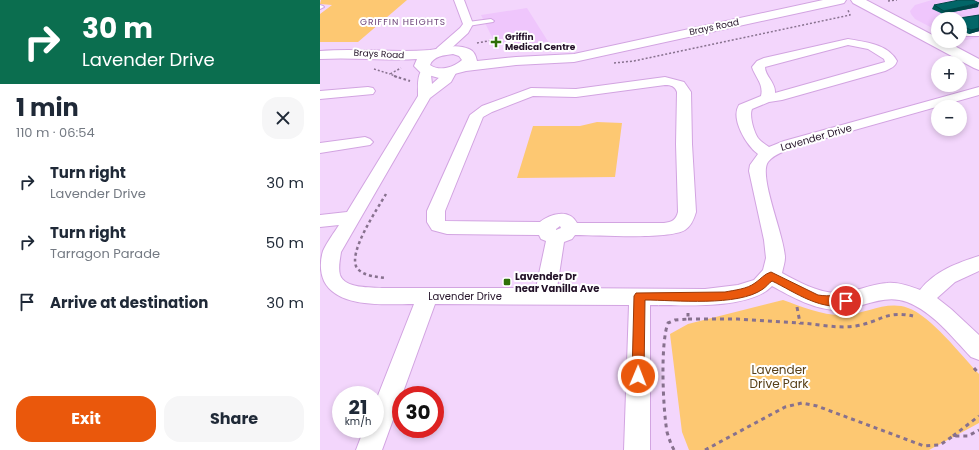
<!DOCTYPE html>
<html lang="en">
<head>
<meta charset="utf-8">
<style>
	:root { --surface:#fff; --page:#f6f6f7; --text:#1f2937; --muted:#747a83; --accent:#ea580c }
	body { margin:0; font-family:Poppins,sans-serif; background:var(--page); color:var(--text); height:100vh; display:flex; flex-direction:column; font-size:15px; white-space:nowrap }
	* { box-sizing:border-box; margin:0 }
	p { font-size:13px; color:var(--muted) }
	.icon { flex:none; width:22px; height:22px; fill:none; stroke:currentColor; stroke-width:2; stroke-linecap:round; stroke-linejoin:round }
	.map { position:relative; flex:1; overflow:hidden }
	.side { display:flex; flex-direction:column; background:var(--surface); width:320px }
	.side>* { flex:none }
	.banner { background:#0b6e4f; color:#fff; overflow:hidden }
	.buttons { position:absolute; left:611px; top:12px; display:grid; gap:8px }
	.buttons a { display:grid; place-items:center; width:36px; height:36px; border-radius:50%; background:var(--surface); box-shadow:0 2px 6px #0003; font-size:20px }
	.speed { position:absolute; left:12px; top:386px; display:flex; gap:8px; font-size:20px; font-weight:700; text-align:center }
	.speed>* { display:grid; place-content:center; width:52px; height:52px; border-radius:50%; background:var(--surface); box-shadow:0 2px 6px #0003; line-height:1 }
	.speed small { font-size:10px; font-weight:400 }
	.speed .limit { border:6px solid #d22; background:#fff; color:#111 }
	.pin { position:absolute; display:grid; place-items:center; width:34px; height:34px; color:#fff; margin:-17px; border:2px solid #fff; border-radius:50%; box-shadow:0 1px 4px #0007 }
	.me { position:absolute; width:44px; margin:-22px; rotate:1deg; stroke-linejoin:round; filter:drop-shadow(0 0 3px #0008) }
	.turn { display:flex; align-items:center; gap:14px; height:84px; padding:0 16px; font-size:18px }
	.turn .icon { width:52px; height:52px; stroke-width:2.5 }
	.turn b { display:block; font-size:28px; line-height:34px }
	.round { display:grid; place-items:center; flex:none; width:42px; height:42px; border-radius:16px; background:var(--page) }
	.head { display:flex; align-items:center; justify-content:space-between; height:68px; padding:0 16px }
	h1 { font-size:24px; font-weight:700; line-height:30px }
	.primary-button { display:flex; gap:8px; margin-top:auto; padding:8px 16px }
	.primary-button a { flex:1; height:46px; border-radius:16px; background:var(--accent); color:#fff; font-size:16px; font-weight:700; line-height:46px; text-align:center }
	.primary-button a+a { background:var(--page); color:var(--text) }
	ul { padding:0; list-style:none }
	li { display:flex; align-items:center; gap:12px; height:60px; padding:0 16px }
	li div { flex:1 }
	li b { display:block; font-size:15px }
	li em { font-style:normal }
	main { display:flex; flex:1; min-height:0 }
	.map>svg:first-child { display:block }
	.built { fill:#efc6fc }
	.green { fill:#fdc872 }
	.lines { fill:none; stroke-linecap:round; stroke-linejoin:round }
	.service-casing { stroke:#d2a4e1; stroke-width:2 }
	.minor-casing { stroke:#d2a4e1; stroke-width:2 }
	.tertiary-casing { stroke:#d2a4e1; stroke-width:2 }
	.secondary-casing { stroke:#d2a4e1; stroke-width:2 }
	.path-far3 { stroke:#87718e; stroke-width:1.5; stroke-dasharray:2 2; stroke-linecap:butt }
	.path-far2 { stroke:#87718e; stroke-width:2; stroke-dasharray:2.5 2.5; stroke-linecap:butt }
	.path-far1 { stroke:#87718e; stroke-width:2.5; stroke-dasharray:3 3; stroke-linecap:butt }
	.path { stroke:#87718e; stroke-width:3; stroke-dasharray:4 4; stroke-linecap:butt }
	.service { fill:#fff; fill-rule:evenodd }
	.minor { fill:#fff; fill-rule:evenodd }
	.tertiary { fill:#fff; fill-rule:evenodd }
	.secondary { fill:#fff; fill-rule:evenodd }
	.wall { fill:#025859 }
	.shaded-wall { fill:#014749 }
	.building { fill:#026668; stroke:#014749 }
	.route { fill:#ea580c; stroke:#983908 }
	.poi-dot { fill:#2e6f08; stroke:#fff; stroke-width:1.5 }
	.labels { text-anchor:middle; stroke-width:4; stroke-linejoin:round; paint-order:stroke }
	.far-neighbourhood-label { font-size:9px; letter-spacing:1px; fill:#6e457b; stroke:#fff }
	.far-street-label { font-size:9px; fill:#231228; stroke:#fff }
	.far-poi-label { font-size:9px; font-weight:bold; fill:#231228; stroke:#fff; text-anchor:start }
	.street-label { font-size:10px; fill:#231228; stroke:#fff }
	.poi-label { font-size:10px; font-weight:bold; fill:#231228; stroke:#fff; text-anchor:start }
	.near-park-label { font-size:12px; fill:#584018; stroke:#fff }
</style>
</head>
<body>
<main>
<section class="side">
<div class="banner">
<div class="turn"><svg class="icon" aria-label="right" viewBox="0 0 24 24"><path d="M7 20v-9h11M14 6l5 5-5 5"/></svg><div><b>30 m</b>Lavender Drive</div></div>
</div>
<div class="head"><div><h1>1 min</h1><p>110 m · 06:54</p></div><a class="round"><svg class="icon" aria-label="close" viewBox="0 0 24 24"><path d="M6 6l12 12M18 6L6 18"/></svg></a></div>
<ul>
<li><svg class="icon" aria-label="right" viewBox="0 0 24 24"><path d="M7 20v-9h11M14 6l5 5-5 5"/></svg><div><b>Turn right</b><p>Lavender Drive</p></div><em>30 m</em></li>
<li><svg class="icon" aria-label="right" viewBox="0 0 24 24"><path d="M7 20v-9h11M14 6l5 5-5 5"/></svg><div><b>Turn right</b><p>Tarragon Parade</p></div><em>50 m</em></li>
<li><svg class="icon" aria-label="arrive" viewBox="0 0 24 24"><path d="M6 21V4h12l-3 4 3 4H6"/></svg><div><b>Arrive at destination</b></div><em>30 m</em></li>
</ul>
<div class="primary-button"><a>Exit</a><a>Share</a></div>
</section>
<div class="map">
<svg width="659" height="450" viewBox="0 0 659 450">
	<rect width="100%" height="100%" fill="#f3d6fc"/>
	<path class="built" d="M612 0H659V37L638 42 636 41H640V19H618V31L595 19 591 14 590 11 595 5Z
		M207 8 229 43 184 46 173 39 161 15Z"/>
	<path class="green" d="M1 0H87L38 42H0V14L12 5 0 4Z
		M277 122 302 123 295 177 197 178 213 126H260Z
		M463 300C483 307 503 316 525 315 546 314 567 300 588 308 611 316 641 355 659 374V423L609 450H369L362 432 350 334 368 324Z"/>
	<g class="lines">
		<defs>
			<path id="service" d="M0 5 3 6 4 7 0 9Z
				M171 19 174 21 173 22 148 26 145 24 148 22Z
				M640 32H659V36H640Z"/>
			<path id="minor" d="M134 0H144L153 24 148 33 125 54H117L115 51 117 48 140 28 143 24Z
				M528 39C545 42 568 44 577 61 575 67 571 68 565 71L462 100 449 102 432 109C429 116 434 132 438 138 441 142 445 144 449 147L464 141 659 87V95L474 147C466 151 454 154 448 162 438 176 465 237 465 258 465 262 463 268 462 273 479 282 496 292 516 293 534 293 550 284 567 283 578 282 589 286 600 290 615 271 637 263 659 256V271L635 282 617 298 631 309 659 335V360L651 357C632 337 613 312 587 302 563 293 541 309 518 310 495 310 472 297 452 286 430 310 361 305 330 305V450H304L309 305 115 304 62 450H36L44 429H55V403L94 304C67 304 18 309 4 281 0 272 0 261 3 251 7 242 14 233 19 225L0 227V215L27 212 98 96C98 85 96 64 112 68L114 71 111 75 112 84 121 76 127 68H135L137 71 131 82 110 98 21 252C20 259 18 268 20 275 25 289 51 287 62 288H216L226 241 221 239 219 235 127 234 112 230 107 222V211L150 115 162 106 211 88 256 89 345 77 364 82 371 92 372 144 376 212C374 219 371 226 365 230 348 240 278 235 255 235L252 239 244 242 237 288 385 289 418 285 434 280 443 270 446 258 444 240 429 171 430 165 438 154C427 146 410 119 419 105L441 96C444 84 435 77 432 67L437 61 444 58ZM528 45 548 49 564 59 565 62 455 93C456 83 445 76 445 67ZM345 85C351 85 355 86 357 92L356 144 358 212C356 220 352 222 344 223H257C249 208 230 214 220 222L125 221V211L163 117 172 112 213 96 256 97ZM240 226 241 228 236 230V229Z
				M48 87 53 88 55 91 53 94 0 99V91Z
				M45 137 50 139 53 142 50 145 0 153V143Z"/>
			<path id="tertiary" d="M531 0H546L618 38V41H625L659 59V70L654 68 533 3Z"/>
			<path id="secondary" d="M503 0H526L524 3 520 4 254 62 196 65 146 71 119 78 101 73 94 66 97 59C65 61 33 57 0 59V51C37 48 73 53 110 50 123 48 136 43 149 49 154 51 156 56 157 61L196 57 254 54ZM133 54 139 56 142 60C134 67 120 72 110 65 113 56 125 55 133 54Z"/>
		</defs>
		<use href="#service" class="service-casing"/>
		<use href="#minor" class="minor-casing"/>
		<use href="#tertiary" class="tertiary-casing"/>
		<use href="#secondary" class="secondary-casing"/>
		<path class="path-far3" d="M568 1 577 0
			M157 43 173 40
			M294 63 314 61 530 15 528 10
			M54 69 70 74
			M77 77 70 74 81 68"/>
		<path class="path-far2" d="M74 76 90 81"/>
		<path class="path-far1" d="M66 194C58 208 27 253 37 268 43 276 57 277 66 278"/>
		<path class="path" d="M477 307 480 323C498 324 518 329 536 326 560 322 566 310 593 316
			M368 319H418L480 323
			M654 368 659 374
			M633 436 659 416
			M354 450C351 444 349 439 347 432 343 409 340 344 348 323L355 320 368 319V313
			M385 450 465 407 482 403 497 406 604 446 620 445 633 436H648L659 430"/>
		<use href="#service" class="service"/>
		<use href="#minor" class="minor"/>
		<use href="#tertiary" class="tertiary"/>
		<use href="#secondary" class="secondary"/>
	</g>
	<path class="wall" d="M614 5 658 7 623 14 612 9Z
		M659 15V31L649 34 640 30V19Z"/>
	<path class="shaded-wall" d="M659 3 658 7 623 14 624 11Z
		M659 28V31L649 34 651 30Z"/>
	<path class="building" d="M639 0H653L659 3 624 11 614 5Z
		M659 15V28L651 30 640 25V19H633Z"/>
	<path class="route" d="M451 272 498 295C509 297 520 294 530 298L532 301 530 304C503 313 475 292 452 281 449 283 446 287 443 289 418 307 355 300 325 300L324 376 322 380 318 382 314 380 312 376 314 296 316 293 405 292C415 290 427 289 435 283 441 279 444 274 451 272Z"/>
	<g class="poi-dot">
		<path d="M174 36h4v4h4v4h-4v4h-4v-4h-4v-4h4z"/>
		<rect x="183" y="278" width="8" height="8" rx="2"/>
	</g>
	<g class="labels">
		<g class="far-neighbourhood-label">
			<text x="83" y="25">GRIFFIN HEIGHTS</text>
		</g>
		<g class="far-street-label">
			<text transform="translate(394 27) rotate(-12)" y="3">Brays Road</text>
			<text transform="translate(59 54) rotate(3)" y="3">Brays Road</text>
		</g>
		<g class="far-poi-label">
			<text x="185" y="40">Griffin<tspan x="185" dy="10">Medical Centre</tspan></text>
		</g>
		<g class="street-label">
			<text transform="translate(496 137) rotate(-16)" y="4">Lavender Drive</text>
			<text x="145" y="300">Lavender Drive</text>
		</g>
		<g class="poi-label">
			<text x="195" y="280">Lavender Dr<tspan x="195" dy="12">near Vanilla Ave</tspan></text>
		</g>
		<g class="near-park-label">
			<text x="459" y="374">Lavender<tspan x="459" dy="14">Drive Park</tspan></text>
		</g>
	</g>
</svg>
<div class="buttons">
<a><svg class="icon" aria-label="search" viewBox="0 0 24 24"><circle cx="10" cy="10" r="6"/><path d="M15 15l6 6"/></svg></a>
<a>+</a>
<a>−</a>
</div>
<div class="speed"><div>21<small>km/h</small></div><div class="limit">30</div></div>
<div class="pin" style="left:526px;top:301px;background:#d93025"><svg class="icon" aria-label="arrive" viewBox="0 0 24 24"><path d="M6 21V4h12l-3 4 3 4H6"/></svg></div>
<svg class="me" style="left:318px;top:376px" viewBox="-20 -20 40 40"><circle r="17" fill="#ea580c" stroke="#fff" stroke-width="3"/><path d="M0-11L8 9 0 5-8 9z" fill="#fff"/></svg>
</div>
</main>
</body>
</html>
